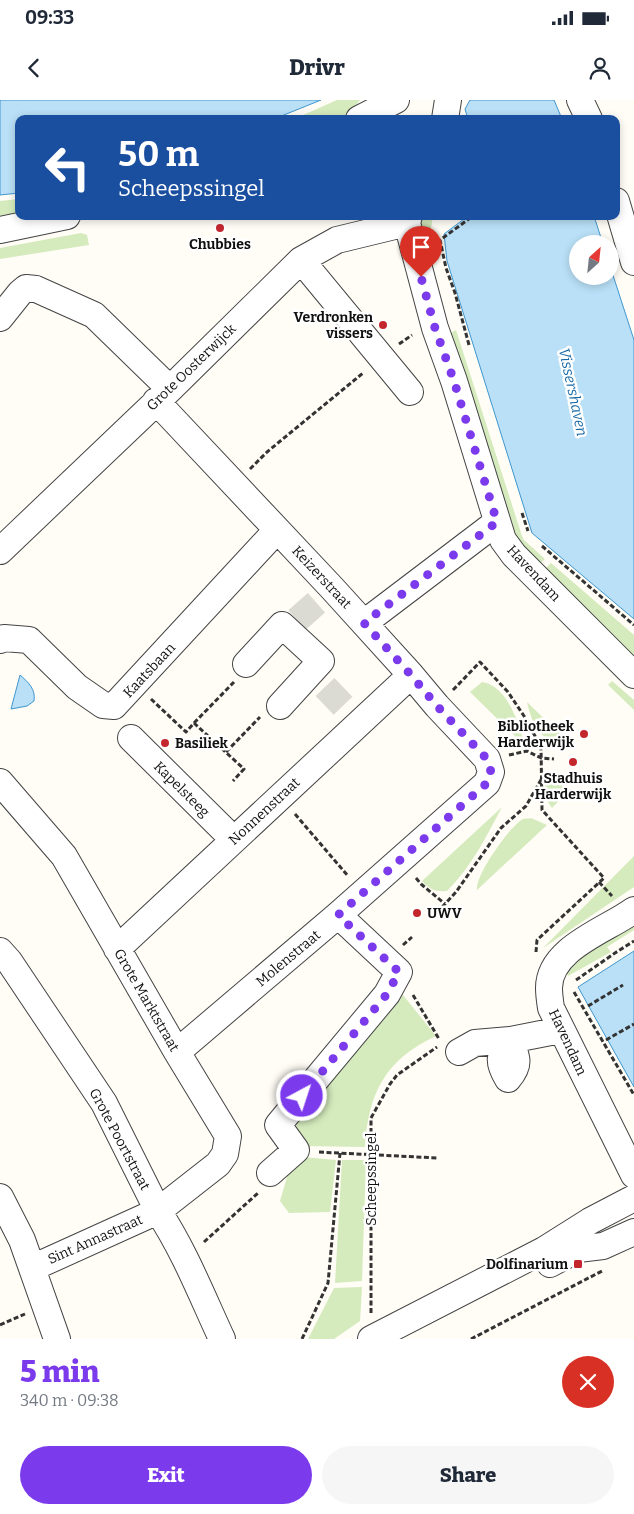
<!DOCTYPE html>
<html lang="en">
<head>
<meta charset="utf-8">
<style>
	:root { --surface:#fff; --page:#f6f6f7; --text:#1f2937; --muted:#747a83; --accent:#7c3aed }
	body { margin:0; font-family:Bitter,serif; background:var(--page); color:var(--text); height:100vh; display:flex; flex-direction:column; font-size:19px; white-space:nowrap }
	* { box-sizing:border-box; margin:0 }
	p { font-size:16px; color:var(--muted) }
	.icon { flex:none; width:28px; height:28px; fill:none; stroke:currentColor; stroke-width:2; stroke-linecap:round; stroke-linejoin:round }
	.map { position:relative; height:1239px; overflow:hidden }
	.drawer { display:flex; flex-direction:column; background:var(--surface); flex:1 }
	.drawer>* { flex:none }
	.hud { position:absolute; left:15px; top:15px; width:605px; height:105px; border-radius:10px; box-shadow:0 2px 8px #0003; background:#1a4fa0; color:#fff; overflow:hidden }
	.needle { width:32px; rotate:27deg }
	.tools { position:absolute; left:569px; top:135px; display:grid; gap:10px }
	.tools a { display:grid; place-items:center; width:50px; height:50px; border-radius:50%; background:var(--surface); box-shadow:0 2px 8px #0003; font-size:25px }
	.pin { position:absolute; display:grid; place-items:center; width:42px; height:42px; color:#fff; margin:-51px -21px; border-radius:50% 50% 50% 0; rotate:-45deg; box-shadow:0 0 5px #0007 }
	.pin .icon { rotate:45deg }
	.me { position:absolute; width:55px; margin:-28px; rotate:40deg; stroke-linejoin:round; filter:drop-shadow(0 0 4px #0008) }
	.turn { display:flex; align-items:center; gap:18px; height:105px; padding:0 20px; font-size:22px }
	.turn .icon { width:65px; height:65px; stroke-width:2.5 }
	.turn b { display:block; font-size:35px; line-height:42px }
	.round { display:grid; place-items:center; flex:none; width:52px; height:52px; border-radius:26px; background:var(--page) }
	.head { display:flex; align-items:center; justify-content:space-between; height:85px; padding:0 20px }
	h1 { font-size:30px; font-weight:800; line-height:38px; color:var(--accent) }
	.cta { display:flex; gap:10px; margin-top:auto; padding:10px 20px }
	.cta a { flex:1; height:58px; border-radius:30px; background:var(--accent); color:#fff; font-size:20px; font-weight:800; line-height:58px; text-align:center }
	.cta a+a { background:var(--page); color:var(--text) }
	.status { display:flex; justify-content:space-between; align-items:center; height:35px; padding:0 25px; background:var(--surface); direction:ltr }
	.status svg { height:14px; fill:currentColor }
	header { display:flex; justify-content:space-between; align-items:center; height:65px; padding:0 20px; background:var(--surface); font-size:22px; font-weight:800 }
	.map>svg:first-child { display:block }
	.green { fill:#d5ebbd }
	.water { fill:#b9e0f7; stroke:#3f96cf }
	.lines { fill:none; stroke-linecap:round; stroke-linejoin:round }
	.minor-tunnel { stroke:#dbdad3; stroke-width:26; stroke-dasharray:26 13; stroke-linecap:butt }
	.minor-casing { stroke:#444; stroke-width:28 }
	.path { stroke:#333; stroke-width:3; stroke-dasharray:5 2.5; stroke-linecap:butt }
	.minor { stroke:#fff; stroke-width:26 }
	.route { stroke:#7c3aed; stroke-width:9; stroke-dasharray:0 16.2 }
	.poi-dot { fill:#c4262e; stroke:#fff; stroke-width:2 }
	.labels { text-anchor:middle; stroke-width:5; stroke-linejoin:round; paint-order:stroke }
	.poi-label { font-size:14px; font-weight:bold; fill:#111; stroke:#fff; text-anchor:end }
	.street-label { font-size:14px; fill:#111; stroke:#fff }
	.water-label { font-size:15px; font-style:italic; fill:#1768a6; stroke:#fff }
</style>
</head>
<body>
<div class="status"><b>09:33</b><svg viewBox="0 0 49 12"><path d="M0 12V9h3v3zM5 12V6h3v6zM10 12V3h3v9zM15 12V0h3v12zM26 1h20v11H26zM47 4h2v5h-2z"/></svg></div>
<header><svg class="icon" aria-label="back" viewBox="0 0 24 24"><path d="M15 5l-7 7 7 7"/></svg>Drivr<svg class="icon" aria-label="person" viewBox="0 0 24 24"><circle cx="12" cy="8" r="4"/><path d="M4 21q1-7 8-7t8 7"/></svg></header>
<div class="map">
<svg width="634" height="1239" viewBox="0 0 634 1239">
	<rect width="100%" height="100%" fill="#fffdf5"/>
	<path class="green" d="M337 0H360L349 14 338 19H294Z
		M19 99V116L0 121V101Z
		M420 116H433L430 134 434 164 427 166 419 121Z
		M81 133 87 135 89 145 0 159V148Z
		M456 230 522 436 524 440 545 459 537 466 512 431 448 234Z
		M551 463 634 535V561L543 471Z
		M612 581 634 600V610L608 585Z
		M482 582C508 586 519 624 525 646L470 592Z
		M527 602 560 634 552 642C536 633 531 619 527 602Z
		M552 675 568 691 552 708C544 697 541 685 552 675Z
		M502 707C486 737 472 766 447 791 436 792 430 790 422 781Z
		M531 718 547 725 477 790C475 775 510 726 523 719 526 718 529 719 531 718Z
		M634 756V787L543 848Z
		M634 823V830L607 847 611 852 568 876 565 871 582 855Z
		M399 890 436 936C386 959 368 993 365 1047L305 1046 299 1039 295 1018Z
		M303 1057 336 1060 330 1112 289 1113 280 1101 289 1070Z
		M342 1060H366L362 1181 335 1183Z
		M362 1187 360 1221 334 1239H308L334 1188Z"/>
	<path class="water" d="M0 0H321L274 19H19V93L0 95Z
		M470 0H554L562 19H468L465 9Z
		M468 116H594L603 144H578V176H610V166L634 240V519L532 433 447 161 444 134Z
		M20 575C28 582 36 589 34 601L27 606 11 609Z
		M634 851V987L578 887Z"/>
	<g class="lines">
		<path class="minor-tunnel" d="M297 520 324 496
			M325 587 351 614"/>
		<defs>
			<path id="minor" d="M580 0 589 19
				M359 19 396 0
				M445 19 448 0
				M616 101 634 162
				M409 116 407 123 435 228 454 281 503 440 514 455 634 575
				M0 130 67 116
				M301 160 410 292
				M0 218 20 193 26 188 36 189 94 215 170 289
				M156 301 332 488 411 575 437 606 487 659 491 672 487 683 338 815 177 952
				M0 451 170 289 301 160 337 140 407 123
				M364 523 497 422
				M0 540 4 538 29 540 77 587 103 605 114 606 277 430
				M246 564 282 525 321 561 280 606
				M131 638 234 740
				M0 682 64 756 177 952 228 1036 225 1054 218 1064 158 1111 32 1168
				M634 810C607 830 549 848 549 888 549 895 550 901 551 908L634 1075
				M117 849 411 575
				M0 851 9 861 104 1003 158 1111C184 1150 202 1196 222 1239
				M510 940C517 957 521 964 508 979 498 963 498 955 510 940Z
				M459 952 475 943 510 940 561 930
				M270 1073 296 1050 278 1025 387 894 399 872 338 815
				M0 1097 22 1140 57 1239
				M550 1164 578 1149 603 1146 634 1132
				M371 1239 544 1150 590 1121 634 1098"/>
		</defs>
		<use href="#minor" class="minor-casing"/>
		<path class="path" d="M399 244 412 235
			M469 245 455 193 446 168 440 140 473 116
			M250 369 267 352 363 273
			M522 413 528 431
			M542 446 634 525
			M453 590 480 562 508 592 524 616 541 647 542 710 604 778 537 840 536 852
			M151 599 186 632 194 623 244 669 233 681
			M194 623 234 582
			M226 652 260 617
			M509 655 527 651 541 658 554 659
			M295 714 348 776
			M416 778 421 784 445 804
			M599 782 612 796
			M432 818 456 792 501 728 526 706 542 678
			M403 845 412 837
			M576 880 615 853 634 841
			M574 892 634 995
			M413 895 439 939
			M588 906 623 885
			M606 940 634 924
			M319 1052 437 1058
			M204 1142 258 1093
			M371 1213V1018L390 984 397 975 437 947
			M0 1225 25 1214
			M302 1239 328 1183 340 1053
			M471 1239 602 1171"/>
		<use href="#minor" class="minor"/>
	</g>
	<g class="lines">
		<path class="route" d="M302 996 387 894 399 872 338 815 487 683 491 672 487 659 437 606 411 575 364 523 497 422 454 281 435 228 421 177"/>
	</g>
	<g class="poi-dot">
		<circle cx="220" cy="128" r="5"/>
		<circle cx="383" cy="225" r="5"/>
		<circle cx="584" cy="634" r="5"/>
		<circle cx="165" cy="643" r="5"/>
		<circle cx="573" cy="662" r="5"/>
		<circle cx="417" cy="813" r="5"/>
		<rect x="573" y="1159" width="10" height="10" rx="2.5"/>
	</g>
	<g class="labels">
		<g class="poi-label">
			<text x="220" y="149" text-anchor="middle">Chubbies</text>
			<text x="373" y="222">Verdronken<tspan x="373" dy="16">vissers</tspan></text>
			<text x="574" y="631">Bibliotheek<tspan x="574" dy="16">Harderwijk</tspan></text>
			<text x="175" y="648" text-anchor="start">Basiliek</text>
			<text x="573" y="683" text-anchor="middle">Stadhuis<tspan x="573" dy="16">Harderwijk</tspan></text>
			<text x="427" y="818" text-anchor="start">UWV</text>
			<text x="568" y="1169">Dolfinarium</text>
		</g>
		<g class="street-label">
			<text transform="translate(191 267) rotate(-44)" y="5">Grote Oosterwijck</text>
			<text transform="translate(534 473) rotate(47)" y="5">Havendam</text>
			<text transform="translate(322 477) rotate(47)" y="5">Keizerstraat</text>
			<text transform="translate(149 570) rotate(-47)" y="5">Kaatsbaan</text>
			<text transform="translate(182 689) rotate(45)" y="5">Kapelsteeg</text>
			<text transform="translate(264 711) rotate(-43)" y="5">Nonnenstraat</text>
			<text transform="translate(288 858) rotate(-40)" y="5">Molenstraat</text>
			<text transform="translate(147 900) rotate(60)" y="5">Grote Marktstraat</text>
			<text transform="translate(568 942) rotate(65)" y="5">Havendam</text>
			<text transform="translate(120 1039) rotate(62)" y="5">Grote Poortstraat</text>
			<text transform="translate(371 1079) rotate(-90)" y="5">Scheepssingel</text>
			<text transform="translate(95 1139) rotate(-24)" y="5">Sint Annastraat</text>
		</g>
		<g class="water-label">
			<text transform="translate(573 292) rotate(78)" y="5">Vissershaven</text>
		</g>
	</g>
</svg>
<div class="tools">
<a><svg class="needle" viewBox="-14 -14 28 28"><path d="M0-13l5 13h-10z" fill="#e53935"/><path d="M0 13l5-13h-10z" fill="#747a83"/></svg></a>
</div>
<div class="pin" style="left:421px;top:177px;background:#d93025"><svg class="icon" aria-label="arrive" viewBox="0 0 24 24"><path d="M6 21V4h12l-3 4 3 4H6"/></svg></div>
<svg class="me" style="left:302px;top:996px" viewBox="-20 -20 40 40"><circle r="17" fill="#7c3aed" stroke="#fff" stroke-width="3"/><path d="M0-11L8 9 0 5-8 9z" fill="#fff"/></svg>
<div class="hud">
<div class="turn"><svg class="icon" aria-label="left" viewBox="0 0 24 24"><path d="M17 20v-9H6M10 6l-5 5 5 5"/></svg><div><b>50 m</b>Scheepssingel</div></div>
</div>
</div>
<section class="drawer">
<div class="head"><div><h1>5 min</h1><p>340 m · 09:38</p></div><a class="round" style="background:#d93025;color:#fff"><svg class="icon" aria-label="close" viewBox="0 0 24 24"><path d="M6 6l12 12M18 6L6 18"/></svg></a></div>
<div class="cta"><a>Exit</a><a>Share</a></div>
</section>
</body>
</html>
